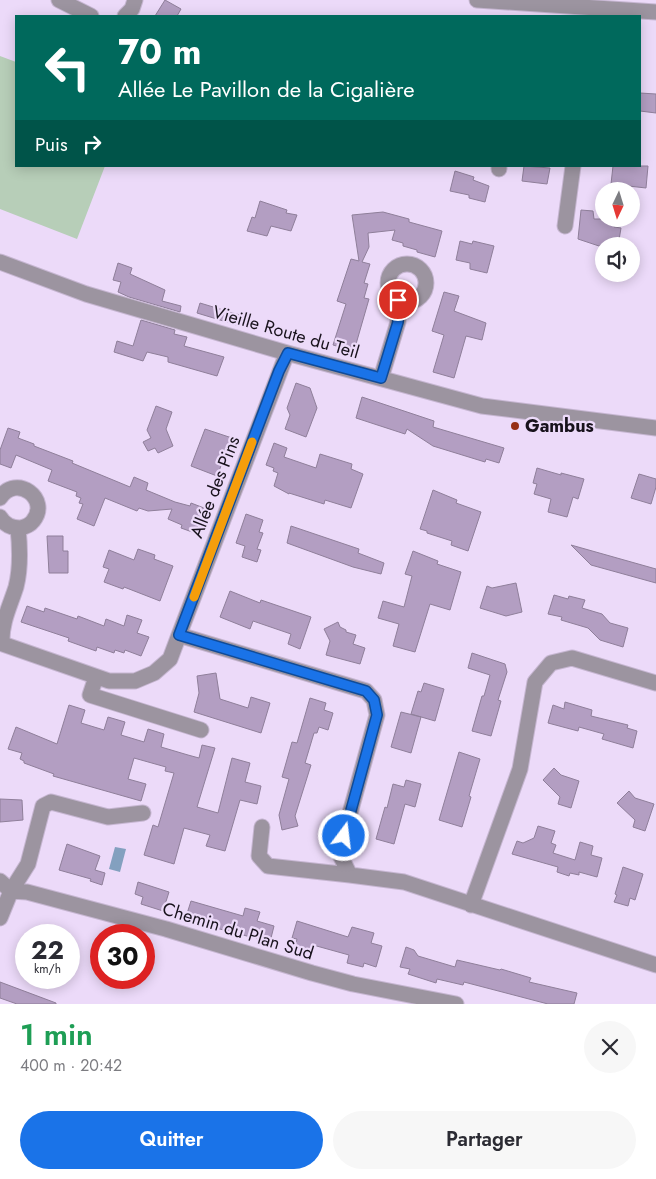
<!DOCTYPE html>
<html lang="fr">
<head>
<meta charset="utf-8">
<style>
	:root { --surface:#fff; --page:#f7f7f7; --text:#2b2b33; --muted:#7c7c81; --accent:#1a73e8 }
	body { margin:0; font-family:Jost,sans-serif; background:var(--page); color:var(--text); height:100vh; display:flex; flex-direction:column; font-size:19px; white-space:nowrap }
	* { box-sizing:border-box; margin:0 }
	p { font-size:16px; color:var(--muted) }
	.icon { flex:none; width:28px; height:28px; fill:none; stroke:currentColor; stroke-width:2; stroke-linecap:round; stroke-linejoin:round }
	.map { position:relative; height:1004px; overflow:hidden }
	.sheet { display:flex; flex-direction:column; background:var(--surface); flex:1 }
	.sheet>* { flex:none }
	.guide { position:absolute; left:15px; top:15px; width:626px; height:152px; border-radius:0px; box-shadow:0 2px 12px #0003; background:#00695c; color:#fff; overflow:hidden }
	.needle { width:32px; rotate:184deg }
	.tools { position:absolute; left:595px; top:182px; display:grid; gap:10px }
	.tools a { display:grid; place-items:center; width:45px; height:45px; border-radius:50%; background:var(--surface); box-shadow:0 2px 12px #0003; font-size:25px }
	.speed { position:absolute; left:15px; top:924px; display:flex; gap:10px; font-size:25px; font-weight:700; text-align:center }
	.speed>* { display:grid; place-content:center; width:65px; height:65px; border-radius:50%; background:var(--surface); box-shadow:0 2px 12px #0003; line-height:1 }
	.speed small { font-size:12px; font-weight:400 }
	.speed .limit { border:8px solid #d22; background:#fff; color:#111 }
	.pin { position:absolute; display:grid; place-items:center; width:42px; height:42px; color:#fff; margin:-21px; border:2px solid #fff; border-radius:50%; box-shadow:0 1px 5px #0007 }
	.me { position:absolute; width:55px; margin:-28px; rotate:15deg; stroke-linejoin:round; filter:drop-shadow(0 0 4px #0008) }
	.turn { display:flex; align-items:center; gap:18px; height:105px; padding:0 20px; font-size:22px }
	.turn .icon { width:65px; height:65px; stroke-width:2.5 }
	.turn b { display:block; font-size:35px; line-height:42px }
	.then { display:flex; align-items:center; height:48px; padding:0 20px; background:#0003; gap:10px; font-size:19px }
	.round { display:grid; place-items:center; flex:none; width:52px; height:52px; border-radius:26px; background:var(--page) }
	.summary { display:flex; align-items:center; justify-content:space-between; height:85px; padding:0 20px }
	h1 { font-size:30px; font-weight:600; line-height:38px; color:#1e9e55 }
	.button { display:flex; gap:10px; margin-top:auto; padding:10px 20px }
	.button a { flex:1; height:58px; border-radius:30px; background:var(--accent); color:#fff; font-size:20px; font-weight:600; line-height:58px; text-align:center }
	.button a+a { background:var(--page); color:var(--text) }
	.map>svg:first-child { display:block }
	.green { fill:#b7ceb8 }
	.water { fill:#83a0bf }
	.building { fill:#b39ec2; stroke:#8f7f9a }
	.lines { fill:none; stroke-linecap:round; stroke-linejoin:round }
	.minor-casing { stroke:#c6b6d1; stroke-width:17 }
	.minor { stroke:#9c94a0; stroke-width:15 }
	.route-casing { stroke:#114b97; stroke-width:12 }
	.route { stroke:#1a73e8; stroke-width:9 }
	.slow { stroke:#f59e0b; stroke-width:9 }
	.poi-dot { fill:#962e15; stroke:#ecdaf9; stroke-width:2 }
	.labels { text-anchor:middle; stroke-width:4.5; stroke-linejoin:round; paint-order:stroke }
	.street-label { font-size:18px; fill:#18121c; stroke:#ecdaf9 }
	.poi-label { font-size:18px; font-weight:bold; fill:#18121c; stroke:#ecdaf9; text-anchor:start }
</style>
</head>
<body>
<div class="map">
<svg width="656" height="1004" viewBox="0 0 656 1004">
	<rect width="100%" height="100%" fill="#ecdaf9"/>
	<path class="green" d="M0 56 16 62V166H105L77 239 0 209Z"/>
	<path class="water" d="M115 847 126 849 120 872 109 869Z"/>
	<path class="building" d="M165 0 181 9 177 16H155Z
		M640 93 656 94V113L640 111Z
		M524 166 550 168 547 184 522 181Z
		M613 166H648L646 188 611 184Z
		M455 171 474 177 473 180 489 186 485 202 469 198V195L450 191Z
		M260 201 287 210 286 213 297 215 291 231 271 226 267 236 247 231 252 217 255 218Z
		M581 210 593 211 594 219H615L614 227 621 228 618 246H599L578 239Z
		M383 212 409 219V222L442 231 435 257 417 252V250L403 246V243L392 240 395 230 368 233 369 247 362 262 370 264 364 283 368 284 364 298 369 299 354 351 333 345 346 304 337 301 351 259 359 261 352 215Z
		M460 241 472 244 473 241 494 246 487 273 470 269V263L456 260Z
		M118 263 132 268 130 274 165 290 162 301 181 306 180 312 129 297 118 292 121 282 113 280Z
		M444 292 459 296 454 311 486 323 482 340 466 336 454 378 433 372 444 335 432 331Z
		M200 303 243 316 240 326 197 313Z
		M141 320 175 330 174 334 187 337 184 346 224 357 217 376 168 362V357L147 352 143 361 114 352 117 341 133 346Z
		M296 383 310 388 317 408 306 437 285 429 290 415 287 408Z
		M362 397 434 421 433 427 504 448 499 463 486 459 485 462 433 446 407 429 405 434 356 418Z
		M156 406 172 412 166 429 173 446 158 453 155 448 148 451 143 442 151 438 147 430Z
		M8 428 20 432 18 438 34 444V446L73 461 72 463 130 487 134 477 148 483 146 490 175 502 190 506 191 503 204 508 195 533 181 528 182 525 168 519 172 509 148 511 139 508 137 511 105 498 94 526 77 519 83 504 79 503 81 498 76 496 77 492 48 481 52 470 16 455 11 468 0 464V450Z
		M205 429 232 438 217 476 191 466Z
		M274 443 287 448 284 457 316 468 320 454 352 464 351 469 363 474 351 508 325 500 324 504 289 493V494L274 486 278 473 273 471 274 468 266 465Z
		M537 468 561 475V473L584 479 578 499 573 497 567 517 548 512 551 499 534 494 537 484 533 483Z
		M639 474 656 479V487L651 504 631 498Z
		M433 490 457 500 456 503 481 512 468 551 451 545 452 541 427 533V531L420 529Z
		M246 514 263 520 259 532 263 533 257 549 261 550 257 562 242 557 245 546 236 543Z
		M291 526 359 549 358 553 384 563 381 574 353 567 287 543Z
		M47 536H63V551H68V573H49Z
		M571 545 656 569V583L591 565Z
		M138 549 155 555 154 559 173 566 160 601 124 587 123 589 104 582 109 569 103 567 109 550 134 560Z
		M413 551 438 561 437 564 461 572 450 610 430 604 415 652 393 646 399 624 378 618 383 601 404 607 412 576 405 574Z
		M516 583 522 612 506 616 480 608 487 586 492 588Z
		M230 591 260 603 261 600 311 617 300 649 288 644 291 634 253 621 250 629 220 617Z
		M554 595 568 599 569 596 585 600 582 608 602 614 610 623 628 628 623 647 600 640 588 628 561 620 562 617 548 614Z
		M27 606 44 612 45 608 77 619 78 616 104 626 106 619 124 626 127 615 142 620 137 633 149 637 141 656 125 650 124 653 115 650 114 653 97 647 96 651 68 641 69 638 21 622Z
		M338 622 340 627 346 630V632L356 635 353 644 365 648 360 664 326 655 330 641 324 629Z
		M472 653 505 664 507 672 498 700 501 701 491 736 472 731 482 696H484L490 675 468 668Z
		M216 673 220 699 248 708 251 697 270 703 261 733 194 712 199 693 197 676Z
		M424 683 444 689 435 721 411 714 418 691 421 692Z
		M310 698 326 703 324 710 333 713 328 730 319 727 317 733H314L305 763 311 765 295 816 298 826 282 830 279 815 289 779 282 777 292 742 297 743Z
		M565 702 592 710 591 716 628 725 627 728 637 731 633 748 602 739 604 734 579 727 578 731 548 723 553 705 564 709Z
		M69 705 85 710 81 723 104 730 108 717 125 722 121 735 144 742 148 729 164 734 161 747 188 755 199 758 202 745 215 748 197 807 218 813 232 758 250 763 245 782 261 786 257 804 240 800 225 851 206 846 210 835 184 828 174 864 144 855 153 825 158 827 174 773 165 771 166 767 134 758 128 779 146 784 141 801 53 776 54 774 24 763V761L20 759 22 753 8 749 16 727 57 744Z
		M401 712 421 717 411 753 391 747Z
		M459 752 480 759 469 796 471 797 462 827 439 820Z
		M554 768 561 775 579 781 571 808 558 804 560 797 543 780Z
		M406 780 421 784 415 807 405 804 394 844 376 839 385 807 387 808 393 784 404 787Z
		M629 791 635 798 654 804 645 831 633 827 635 820 617 803Z
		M0 799 22 800 23 820 0 822Z
		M538 826 555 831 551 843 556 845 553 853 575 860 580 842 593 846 591 855 602 858 597 877 579 872V875L570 873 569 876 557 872 558 867 512 854 517 841 523 843 534 838Z
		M67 844 100 856 95 870 105 873 102 885 90 881 91 879 59 870Z
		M623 867 643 874 635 900 630 898 628 906 614 902 617 895 615 894Z
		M138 882 169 892 163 911 141 904 143 897 135 894Z
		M191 901 243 916 245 908 260 912 257 921 274 926 270 942 185 920Z
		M297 921 348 937 352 927 374 933 371 943 382 946 376 967 364 963 363 967 347 963 349 955 313 945 311 952 295 947 297 939 292 938Z
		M406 947 414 950 418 956 455 967 457 960 500 970 501 969 531 978 529 982 577 993 574 1004H548L464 982 463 985 437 979 436 983 408 974 410 969 400 967Z
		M0 982 56 1003V1004H17L0 998Z"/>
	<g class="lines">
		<defs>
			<path id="minor" d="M59 0 91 16
				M477 0 656 12
				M125 16 132 9 135 0
				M499 169V166
				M565 226 573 166
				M0 262 86 294 287 353 482 406 656 428
				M388 283a19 19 0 1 1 38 0a19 19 0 1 1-38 0Z
				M381 378 398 322V300
				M0 498C16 473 51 499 33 521 30 525 25 527 20 528 11 528 4 524 0 517
				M179 635 287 353
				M0 643 109 681H135L154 673 170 659 179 635 366 691 374 700 377 715 339 853 350 875 404 882 656 965
				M2 643C1 623 10 606 16 587 21 568 20 547 18 528
				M96 677 90 695 201 730
				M262 827 259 856 268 866 350 875
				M0 881 11 891 27 892 166 929 312 973 353 984 456 1004
				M471 905 520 769 535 682 551 663 572 658 656 683
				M0 918 11 891 28 864 43 806 51 802 108 817 143 813"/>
		</defs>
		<use href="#minor" class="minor-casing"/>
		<use href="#minor" class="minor"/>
	</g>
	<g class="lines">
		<defs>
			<path id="route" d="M344 836 377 715 374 700 366 691 179 635 279 371 288 353 381 378 398 322V300"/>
		</defs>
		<use href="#route" class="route-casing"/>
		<use href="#route" class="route"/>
		<path class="slow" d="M194 597 252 442"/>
	</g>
	<circle class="poi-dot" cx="515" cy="426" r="5"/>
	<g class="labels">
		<g class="street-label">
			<text transform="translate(286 332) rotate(16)" y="6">Vieille Route du Teil</text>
			<text transform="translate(215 487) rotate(-69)" y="6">Allée des Pins</text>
			<text transform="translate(238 931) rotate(17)" y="6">Chemin du Plan Sud</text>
		</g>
		<g class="poi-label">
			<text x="525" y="432">Gambus</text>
		</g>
	</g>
</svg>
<div class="tools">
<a><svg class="needle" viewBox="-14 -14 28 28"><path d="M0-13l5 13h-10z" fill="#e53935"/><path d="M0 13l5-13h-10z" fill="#7c7c81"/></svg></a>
<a><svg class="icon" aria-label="sound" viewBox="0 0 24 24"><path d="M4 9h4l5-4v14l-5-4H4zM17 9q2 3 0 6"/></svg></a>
</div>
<div class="speed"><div>22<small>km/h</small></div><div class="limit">30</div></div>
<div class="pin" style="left:398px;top:300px;background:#d93025"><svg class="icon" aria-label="arrive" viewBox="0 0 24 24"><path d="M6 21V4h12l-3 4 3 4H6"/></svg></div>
<svg class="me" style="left:344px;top:836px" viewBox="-20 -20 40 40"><circle r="17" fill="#1a73e8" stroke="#fff" stroke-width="3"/><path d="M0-11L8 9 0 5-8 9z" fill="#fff"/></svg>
<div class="guide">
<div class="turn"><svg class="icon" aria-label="left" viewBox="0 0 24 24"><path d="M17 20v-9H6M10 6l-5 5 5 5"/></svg><div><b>70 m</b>Allée Le Pavillon de la Cigalière</div></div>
<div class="then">Puis<svg class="icon" aria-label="right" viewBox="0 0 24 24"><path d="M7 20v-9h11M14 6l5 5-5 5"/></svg></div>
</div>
</div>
<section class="sheet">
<div class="summary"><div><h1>1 min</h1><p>400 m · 20:42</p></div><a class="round"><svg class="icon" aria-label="close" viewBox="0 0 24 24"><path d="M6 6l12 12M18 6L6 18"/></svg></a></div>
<div class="button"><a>Quitter</a><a>Partager</a></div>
</section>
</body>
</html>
